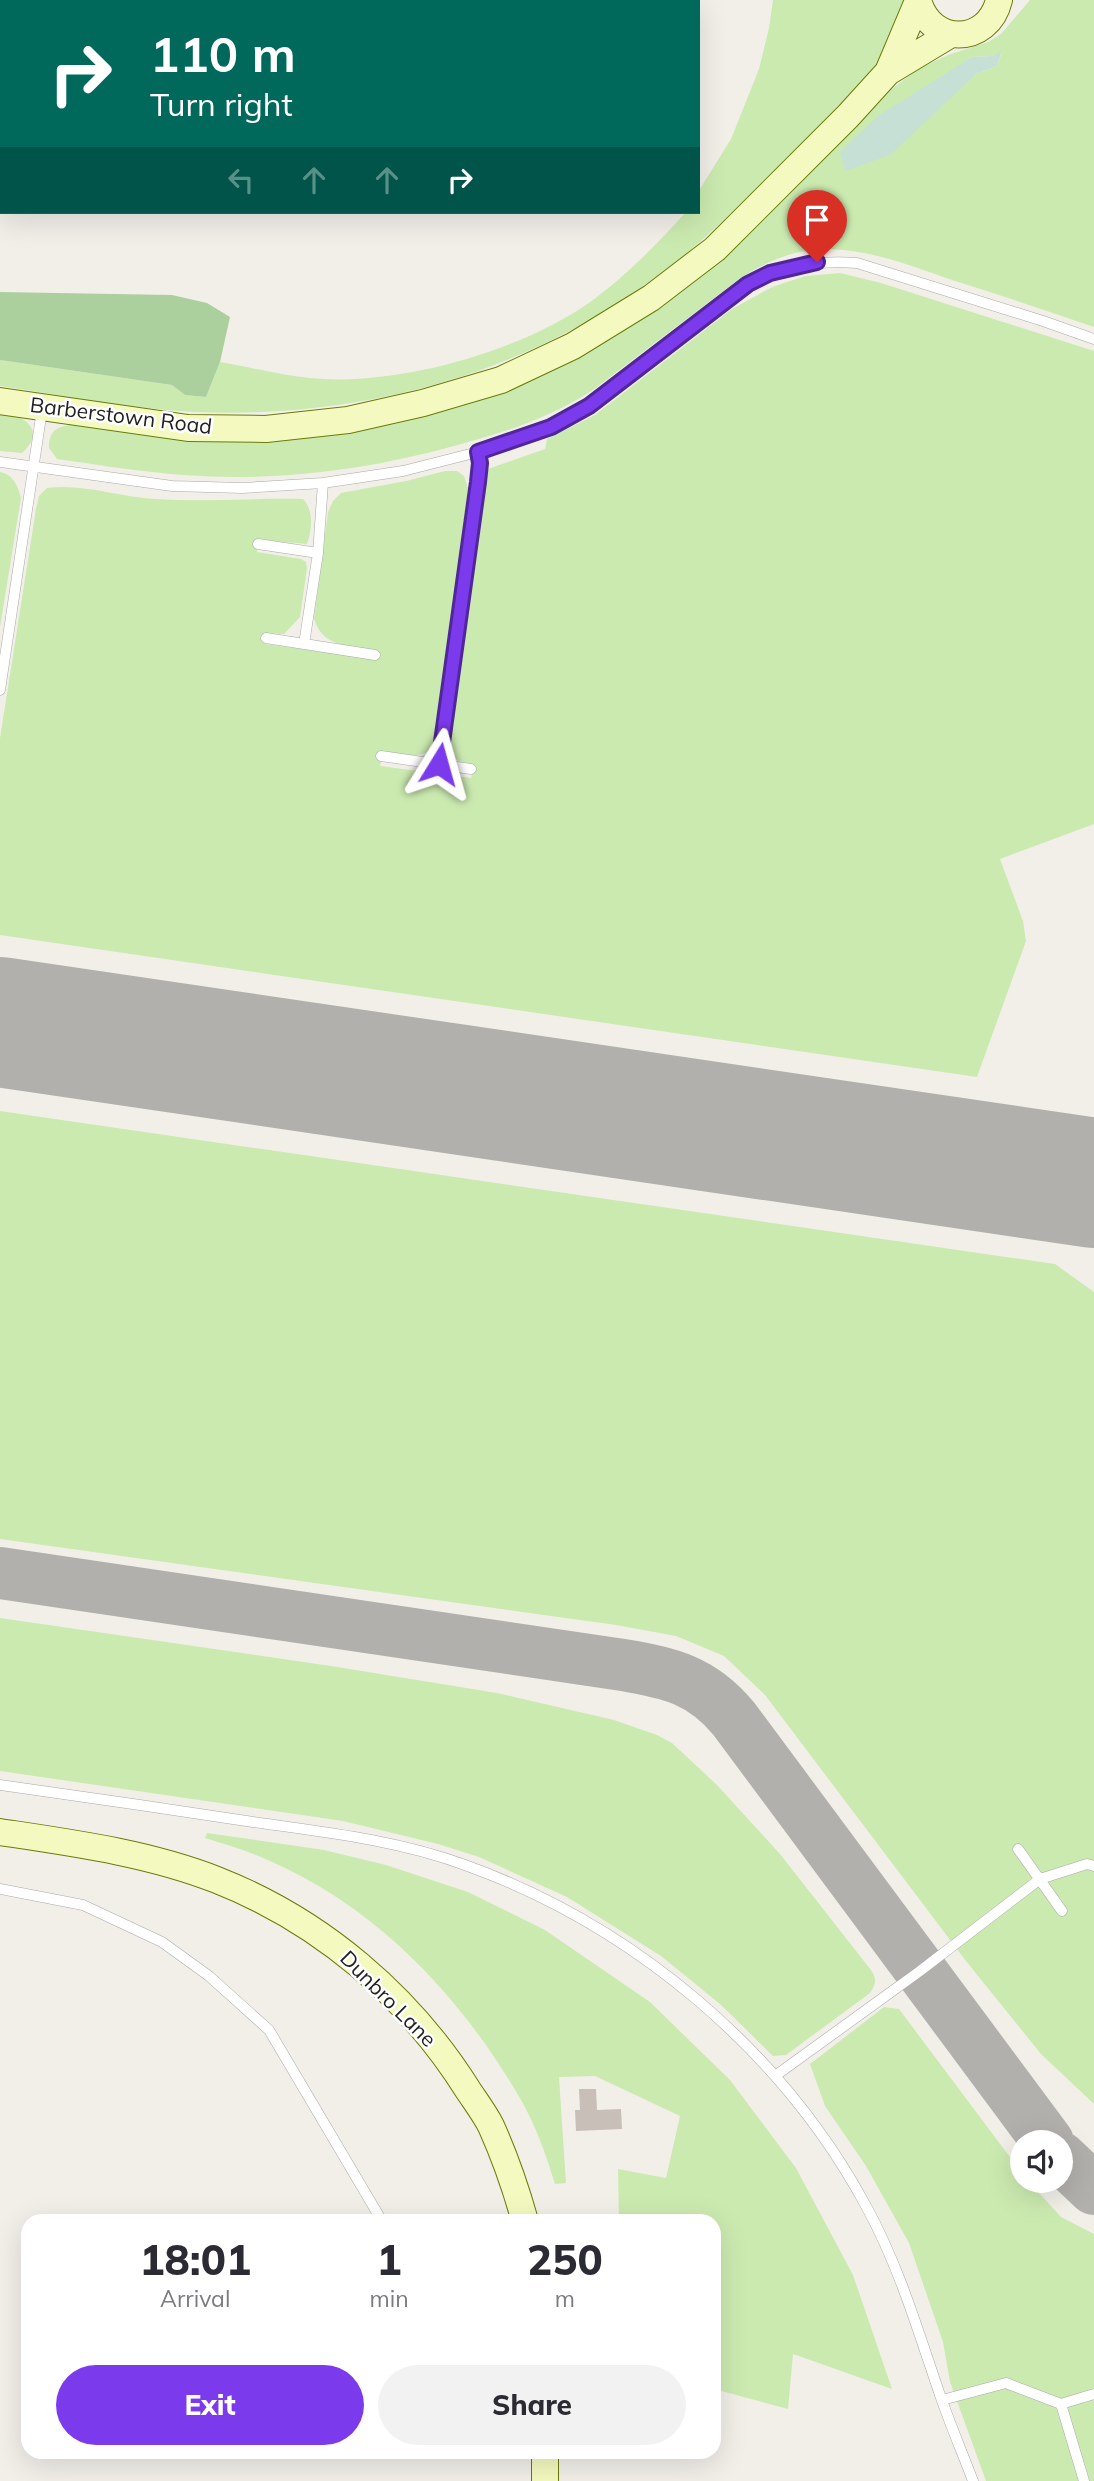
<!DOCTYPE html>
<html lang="en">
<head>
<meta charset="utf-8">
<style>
	:root { --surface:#fff; --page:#f2f2f3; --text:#2b2b33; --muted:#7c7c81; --accent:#7c3aed }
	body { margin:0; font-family:Mulish,sans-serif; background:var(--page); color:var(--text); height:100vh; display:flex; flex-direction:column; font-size:26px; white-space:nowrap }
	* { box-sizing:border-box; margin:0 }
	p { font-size:23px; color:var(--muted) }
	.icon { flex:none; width:38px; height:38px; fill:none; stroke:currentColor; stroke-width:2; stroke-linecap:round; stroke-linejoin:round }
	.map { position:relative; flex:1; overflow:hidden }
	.panel { position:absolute; left:21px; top:2214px; width:700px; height:245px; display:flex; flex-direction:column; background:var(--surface); border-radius:21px; box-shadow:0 7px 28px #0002 }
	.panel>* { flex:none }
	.guide { position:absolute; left:0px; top:0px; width:700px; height:214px; box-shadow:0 7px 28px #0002; background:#00695c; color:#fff; overflow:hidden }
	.tools { position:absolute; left:1010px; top:2130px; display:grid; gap:14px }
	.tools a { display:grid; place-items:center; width:63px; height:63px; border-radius:50%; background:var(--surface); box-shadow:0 7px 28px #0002; font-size:35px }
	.pin { position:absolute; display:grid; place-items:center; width:60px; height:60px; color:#fff; margin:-72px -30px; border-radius:50% 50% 50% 0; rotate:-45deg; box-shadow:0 0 7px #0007 }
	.pin .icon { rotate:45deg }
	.me { position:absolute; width:77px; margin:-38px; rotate:8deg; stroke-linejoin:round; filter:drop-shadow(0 0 5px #0008) }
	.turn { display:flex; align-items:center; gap:24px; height:147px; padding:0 35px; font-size:32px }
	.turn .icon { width:91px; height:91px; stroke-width:2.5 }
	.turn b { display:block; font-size:49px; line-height:60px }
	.lanes { display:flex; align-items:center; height:66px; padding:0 35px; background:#0003; justify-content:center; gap:35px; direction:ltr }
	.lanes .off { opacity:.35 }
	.eta { display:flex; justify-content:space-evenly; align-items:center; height:119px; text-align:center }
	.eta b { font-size:42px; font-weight:800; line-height:49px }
	.action { display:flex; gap:14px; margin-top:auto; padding:14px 35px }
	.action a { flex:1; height:80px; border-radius:42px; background:var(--accent); color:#fff; font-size:28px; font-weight:800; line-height:80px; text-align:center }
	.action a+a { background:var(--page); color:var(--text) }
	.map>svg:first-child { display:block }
	.grass { fill:#cbeab0; fill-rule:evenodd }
	.forest { fill:#abd09e }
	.wetland { fill:#c6e0d5 }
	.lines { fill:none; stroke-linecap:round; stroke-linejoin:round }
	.taxiway { stroke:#b1b0ac; stroke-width:52 }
	.runway { stroke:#b1b0ac; stroke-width:130 }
	.building { fill:#c7bfb8 }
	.service-casing { stroke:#a9a9a9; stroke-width:11 }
	.secondary-casing { stroke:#6b7b06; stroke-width:28 }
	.service { stroke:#fff; stroke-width:10 }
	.secondary { stroke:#f4f9bf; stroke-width:26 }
	.route-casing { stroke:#51269a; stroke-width:18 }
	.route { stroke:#7c3aed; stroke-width:12 }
	.labels { text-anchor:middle; stroke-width:5; stroke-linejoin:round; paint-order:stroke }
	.street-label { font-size:21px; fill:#222; stroke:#fff }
</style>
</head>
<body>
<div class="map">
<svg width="1094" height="2481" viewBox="0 0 1094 2481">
	<rect width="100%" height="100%" fill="#f2efe9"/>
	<path class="grass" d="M773 0H906C898 19 887 53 875 68 864 82 850 94 838 106 809 136 780 165 751 194 726 217 702 242 676 262 540 370 368 419 196 412 130 409 65 396 0 386V360L172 385 185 395 206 397 220 362C250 367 280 375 310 378 397 387 523 351 593 300 628 274 657 244 686 212H698V192L731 139 759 69 769 28Z
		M1030 0H1094V327C1047 311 1000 295 952 280 912 266 871 250 829 249 796 248 765 262 739 279L593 390C550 418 503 433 454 446 367 470 275 482 184 475 142 472 99 465 57 459L49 448C49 432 55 427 70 425L178 438 307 437 394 424 469 402 658 307 694 282 726 254 889 91 918 69 948 55 988 42 1001 34ZM1002 52 997 66 976 74 840 152 972 57 992 56Z
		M840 273 881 283 1094 351V824L1000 859 1023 921 1026 941 977 1077 0 935V738L36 509 39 496 47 488C83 483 119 497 155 499 204 502 253 498 303 499 314 510 312 530 307 544L258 540 257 552 301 559 306 562 307 568 300 617 284 634 266 633 265 644 374 659 375 650C349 645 322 648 314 618L328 512 333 501 341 493 406 481 445 471H457L464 476 468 488 435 746C421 761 402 754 383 752L380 766 471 778 474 765 459 761 451 756 448 747 485 470 545 449 547 439 595 415 732 309 772 287 805 276Z
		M0 410C23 416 48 429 22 453L0 451Z
		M0 472C13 474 18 486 21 498L0 627Z
		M0 1111 1055 1264 1094 1292V2104L1041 2054 966 1961 765 1695 724 1656 676 1636 616 1625 0 1539Z
		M0 1618 331 1666 497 1693 614 1720 657 1735 672 1743 717 1785 780 1854 871 1970C877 1979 876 1984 870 1993L786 2055 773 2056 720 2004 661 1956 567 1897 479 1857 438 1844 343 1821 0 1771Z
		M207 1833 324 1850 386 1865 468 1892 545 1930 650 2002 730 2080 796 2168 853 2275 892 2389 793 2354 788 2409 714 2389V2221H619L618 2169 666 2178 680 2116 595 2076 559 2077 566 2183 555 2184C546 2155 536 2126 521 2100 463 1999 378 1908 270 1861 249 1851 227 1845 205 1838Z
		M884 2007 899 2009 1022 2173V2180L1028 2181 1061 2217 1094 2234V2481H986L950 2382 943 2342 909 2243 866 2166 825 2106 810 2064Z"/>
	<path class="forest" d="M0 292 172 295 207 303 230 317 220 362 206 397 185 395 172 385 0 360Z"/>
	<path class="wetland" d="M1002 51 997 66 976 74 890 155 845 171 840 152 878 116 972 57 992 56Z"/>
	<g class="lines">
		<path class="taxiway" d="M0 1573 623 1665C670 1673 702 1680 734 1719L1048 2142
			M1060 2157 1094 2189"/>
		<path class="runway" d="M0 1022 1094 1183"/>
	</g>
	<path class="building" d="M579 2089H596L597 2110 621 2109 622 2129 576 2131 575 2110H580Z"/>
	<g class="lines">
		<defs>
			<path id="service" d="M0 462 172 486 242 488 323 483 403 471 478 452 551 427 589 406 748 284C784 266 818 260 857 263L1043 321 1094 339
				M258 544 318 553
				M266 638 375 655
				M304 644 318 553 323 483
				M0 690 42 410
				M381 756 471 769
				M439 764 478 483 480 463 478 452
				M0 1785C84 1797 169 1809 253 1822 324 1832 397 1840 465 1865 632 1925 781 2049 866 2206 899 2266 918 2331 940 2395 950 2424 962 2452 973 2481
				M1018 1849 1062 1911
				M0 1889 83 1905 162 1942 209 1976 269 2030 382 2221
				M775 2076 920 1971 1040 1879 1087 1864 1094 1866
				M942 2400 1006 2383 1061 2404 1094 2394
				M1061 2404 1084 2481"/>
			<path id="secondary" d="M918 0C930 46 988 46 999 0
				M888 72 951 34
				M0 401 188 428 266 429 348 420 423 403 501 380 573 346 651 298 715 249 848 116 888 72 918 1
				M0 1832C73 1843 148 1853 217 1880 321 1921 409 1996 468 2090 476 2102 485 2114 491 2126 505 2157 516 2189 525 2221
				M545 2481V2452"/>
		</defs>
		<use href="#service" class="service-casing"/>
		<use href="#secondary" class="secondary-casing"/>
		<use href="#service" class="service"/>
		<use href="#secondary" class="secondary"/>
	</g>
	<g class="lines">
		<defs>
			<path id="route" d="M439 764 478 482 480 463 478 452 551 427 589 406 748 284 770 273 817 262"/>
		</defs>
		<use href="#route" class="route-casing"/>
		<use href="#route" class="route"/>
	</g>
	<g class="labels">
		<g class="street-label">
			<text transform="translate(121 416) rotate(7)" y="7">Barberstown Road</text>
			<text transform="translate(388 1999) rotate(45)" y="7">Dunbro Lane</text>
		</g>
	</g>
</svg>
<div class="tools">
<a><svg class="icon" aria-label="sound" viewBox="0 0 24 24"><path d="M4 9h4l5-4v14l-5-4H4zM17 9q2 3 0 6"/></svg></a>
</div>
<div class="pin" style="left:817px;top:262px;background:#d93025"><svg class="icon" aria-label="arrive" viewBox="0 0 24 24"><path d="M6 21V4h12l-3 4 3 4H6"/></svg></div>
<svg class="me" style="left:439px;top:764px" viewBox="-20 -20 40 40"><path d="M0-17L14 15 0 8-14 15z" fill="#7c3aed" stroke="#fff" stroke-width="4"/></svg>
<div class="guide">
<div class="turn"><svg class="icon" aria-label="right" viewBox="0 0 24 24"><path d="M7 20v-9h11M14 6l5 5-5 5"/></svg><div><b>110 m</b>Turn right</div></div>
<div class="lanes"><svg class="icon off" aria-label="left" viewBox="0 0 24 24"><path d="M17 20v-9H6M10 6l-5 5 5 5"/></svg><svg class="icon off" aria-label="ahead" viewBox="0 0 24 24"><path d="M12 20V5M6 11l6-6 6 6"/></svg><svg class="icon off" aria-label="ahead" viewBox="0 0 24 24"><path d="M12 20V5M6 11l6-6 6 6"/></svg><svg class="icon" aria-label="right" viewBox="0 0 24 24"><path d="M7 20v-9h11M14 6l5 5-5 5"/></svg></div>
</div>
<section class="panel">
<div class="eta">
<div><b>18:01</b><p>Arrival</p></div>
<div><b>1</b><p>min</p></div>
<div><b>250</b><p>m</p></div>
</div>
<div class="action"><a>Exit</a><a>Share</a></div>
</section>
</div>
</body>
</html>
